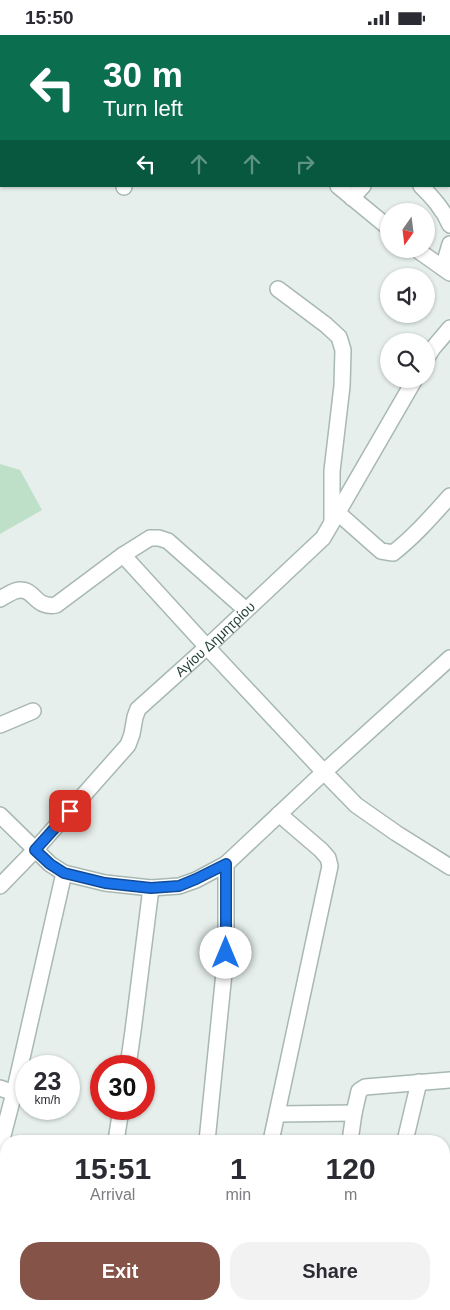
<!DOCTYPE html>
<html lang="en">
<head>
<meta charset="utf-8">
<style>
	:root { --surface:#fff; --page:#f2f2f3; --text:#2b2b33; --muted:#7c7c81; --accent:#855347 }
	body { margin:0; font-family:Arial,sans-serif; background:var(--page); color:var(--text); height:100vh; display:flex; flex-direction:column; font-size:19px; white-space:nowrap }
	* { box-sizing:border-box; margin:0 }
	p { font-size:16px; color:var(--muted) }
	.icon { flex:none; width:28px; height:28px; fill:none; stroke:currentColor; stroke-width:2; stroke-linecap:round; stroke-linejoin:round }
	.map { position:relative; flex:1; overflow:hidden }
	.details { position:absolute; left:0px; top:1100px; width:450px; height:175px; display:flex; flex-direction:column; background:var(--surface); border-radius:20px 20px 0 0; box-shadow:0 1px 4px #0004 }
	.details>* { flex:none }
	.guide { position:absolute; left:0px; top:0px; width:450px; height:152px; box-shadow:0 1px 4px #0004; background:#0b6e4f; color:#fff; overflow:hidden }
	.needle { width:32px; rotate:194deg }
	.buttons { position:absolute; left:380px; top:168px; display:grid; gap:10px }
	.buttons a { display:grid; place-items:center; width:55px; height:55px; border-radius:50%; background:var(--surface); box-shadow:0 1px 4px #0004; font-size:25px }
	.speed { position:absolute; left:15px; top:1020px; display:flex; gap:10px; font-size:25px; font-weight:700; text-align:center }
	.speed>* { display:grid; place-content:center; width:65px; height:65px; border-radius:50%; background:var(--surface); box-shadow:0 1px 4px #0004; line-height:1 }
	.speed small { font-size:12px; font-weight:400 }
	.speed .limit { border:8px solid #d22; background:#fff; color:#111 }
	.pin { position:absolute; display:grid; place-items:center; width:42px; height:42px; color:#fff; margin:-21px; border-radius:10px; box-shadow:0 2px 8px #0006 }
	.me { position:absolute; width:55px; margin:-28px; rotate:0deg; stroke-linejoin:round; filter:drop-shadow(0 0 4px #0008) }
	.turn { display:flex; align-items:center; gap:18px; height:105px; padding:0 20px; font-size:22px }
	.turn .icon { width:65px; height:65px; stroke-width:2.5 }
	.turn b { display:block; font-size:35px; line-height:42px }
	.lanes { display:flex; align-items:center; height:48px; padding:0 20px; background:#0003; justify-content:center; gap:25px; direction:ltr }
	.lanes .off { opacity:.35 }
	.eta { display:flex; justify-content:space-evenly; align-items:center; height:85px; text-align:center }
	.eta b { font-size:30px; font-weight:600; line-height:35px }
	.button { display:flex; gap:10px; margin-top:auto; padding:10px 20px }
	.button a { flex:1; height:58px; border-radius:20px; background:var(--accent); color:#fff; font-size:20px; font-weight:600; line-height:58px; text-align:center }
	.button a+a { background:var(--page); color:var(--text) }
	.status { display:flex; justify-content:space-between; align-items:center; height:35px; padding:0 25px; background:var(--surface); direction:ltr }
	.status svg { height:14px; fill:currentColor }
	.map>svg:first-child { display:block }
	.green { fill:#bfe0c8 }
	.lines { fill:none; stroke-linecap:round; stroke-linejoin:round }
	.minor-casing { stroke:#a8b8b2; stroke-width:18 }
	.major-casing { stroke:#c2cac8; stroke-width:18 }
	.minor { stroke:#fff; stroke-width:15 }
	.major { stroke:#6aa596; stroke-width:15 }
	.route-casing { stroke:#114b97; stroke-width:12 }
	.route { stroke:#1a73e8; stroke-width:9 }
	.labels { text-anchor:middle; stroke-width:5; stroke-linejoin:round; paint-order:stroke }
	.street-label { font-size:14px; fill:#24423a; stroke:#f7fbf9 }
</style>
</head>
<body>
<div class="status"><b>15:50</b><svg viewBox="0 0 49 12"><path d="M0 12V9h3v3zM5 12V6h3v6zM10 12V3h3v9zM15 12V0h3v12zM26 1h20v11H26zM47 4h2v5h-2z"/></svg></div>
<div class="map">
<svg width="450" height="1275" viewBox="0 0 450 1275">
	<rect width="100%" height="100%" fill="#e6efeb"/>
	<path class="green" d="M0 429 20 435 42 475 0 499Z"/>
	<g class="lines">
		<defs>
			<g id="minor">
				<path d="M3 0 4 1"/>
				<path d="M95 0 97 1"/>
				<path d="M231 0V1"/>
				<path d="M449 95 450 93"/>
				<path d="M338 151 389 193"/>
				<path d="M421 151C433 163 443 174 450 190"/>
				<path d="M124 152V151"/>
				<path d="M352 163 363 151"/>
				<path d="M416 214 450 238"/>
				<path d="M443 233 450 209"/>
				<path d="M278 254 326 290 339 302 343 315 342 351 332 436V487"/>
				<path d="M426 324 433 313 450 293"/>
				<path d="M338 478 381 516 393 518C414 502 432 481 450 461"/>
				<path d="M123 520 207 612 324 737 356 770 396 798 450 832"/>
				<path d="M0 564C5 561 10 558 15 556 35 550 33 574 56 570L123 520 150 503H159L168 506 246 575"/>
				<path d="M0 690 33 676"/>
				<path d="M0 780 50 829 64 838 105 848 151 853 179 851 196 845 226 829 324 737 450 623"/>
				<path id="s1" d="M0 851 35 815 128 710 132 699 135 682 138 674 207 612 323 503 415 344"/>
				<path d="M128 1031 133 996 151 853"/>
				<path d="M0 1053 14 1058"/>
				<path d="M278 1079 354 1078"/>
				<path d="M116 1106 121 1074"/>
				<path d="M207 1106 226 918V829"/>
				<path d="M271 1106 330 831 328 823 321 815 279 779"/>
				<path d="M350 1106 354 1078 359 1056 365 1052 450 1045"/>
				<path d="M405 1106 419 1047"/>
				<path d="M0 1112 14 1058 64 838"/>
				<path d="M444 1172H450"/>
				<path d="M197 1269 198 1275"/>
				<path d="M92 1275 93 1269"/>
				<path d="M241 1275V1269"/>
				<path d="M324 1275 325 1269"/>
				<path d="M387 1275 388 1269"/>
			</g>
			<path id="major" d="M427 0 429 1
				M449 14 450 15"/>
		</defs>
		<use href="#minor" class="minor-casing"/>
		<use href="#major" class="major-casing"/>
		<use href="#minor" class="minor"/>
		<use href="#major" class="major"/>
	</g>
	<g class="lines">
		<defs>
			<path id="route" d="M70 776 35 815 50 829 64 838 105 848 151 853 179 851 196 844 226 829V918"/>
		</defs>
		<use href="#route" class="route-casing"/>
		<use href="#route" class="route"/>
	</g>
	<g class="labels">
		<g class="street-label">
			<text dy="5" stroke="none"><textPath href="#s1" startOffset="332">Αγίου Δημητρίου</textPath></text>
		</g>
	</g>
</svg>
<div class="buttons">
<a><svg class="needle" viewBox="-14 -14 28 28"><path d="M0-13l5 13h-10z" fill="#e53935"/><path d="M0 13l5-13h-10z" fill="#7c7c81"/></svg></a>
<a><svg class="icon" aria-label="sound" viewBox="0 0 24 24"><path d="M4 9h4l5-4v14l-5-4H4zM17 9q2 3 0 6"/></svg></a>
<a><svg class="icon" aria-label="search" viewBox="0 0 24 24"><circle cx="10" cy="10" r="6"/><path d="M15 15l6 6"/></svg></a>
</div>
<div class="speed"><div>23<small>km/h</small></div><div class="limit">30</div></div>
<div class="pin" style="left:70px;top:776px;background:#d93025"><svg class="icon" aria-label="arrive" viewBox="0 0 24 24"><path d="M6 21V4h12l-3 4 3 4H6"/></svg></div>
<svg class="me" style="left:226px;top:918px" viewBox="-20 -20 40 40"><circle r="19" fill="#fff"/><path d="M0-13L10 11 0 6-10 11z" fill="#1a73e8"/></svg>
<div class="guide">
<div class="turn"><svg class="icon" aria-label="left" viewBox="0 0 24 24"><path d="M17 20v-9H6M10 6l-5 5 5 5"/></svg><div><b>30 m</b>Turn left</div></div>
<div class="lanes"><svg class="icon" aria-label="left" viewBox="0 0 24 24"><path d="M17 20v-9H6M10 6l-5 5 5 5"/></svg><svg class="icon off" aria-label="ahead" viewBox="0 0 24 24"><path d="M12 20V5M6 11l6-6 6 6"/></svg><svg class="icon off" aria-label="ahead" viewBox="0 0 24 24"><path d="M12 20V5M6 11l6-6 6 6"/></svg><svg class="icon off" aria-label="right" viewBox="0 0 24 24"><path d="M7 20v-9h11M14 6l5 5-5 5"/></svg></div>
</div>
<section class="details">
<div class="eta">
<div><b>15:51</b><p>Arrival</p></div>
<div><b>1</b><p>min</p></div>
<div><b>120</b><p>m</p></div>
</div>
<div class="button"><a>Exit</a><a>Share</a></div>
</section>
</div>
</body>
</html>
